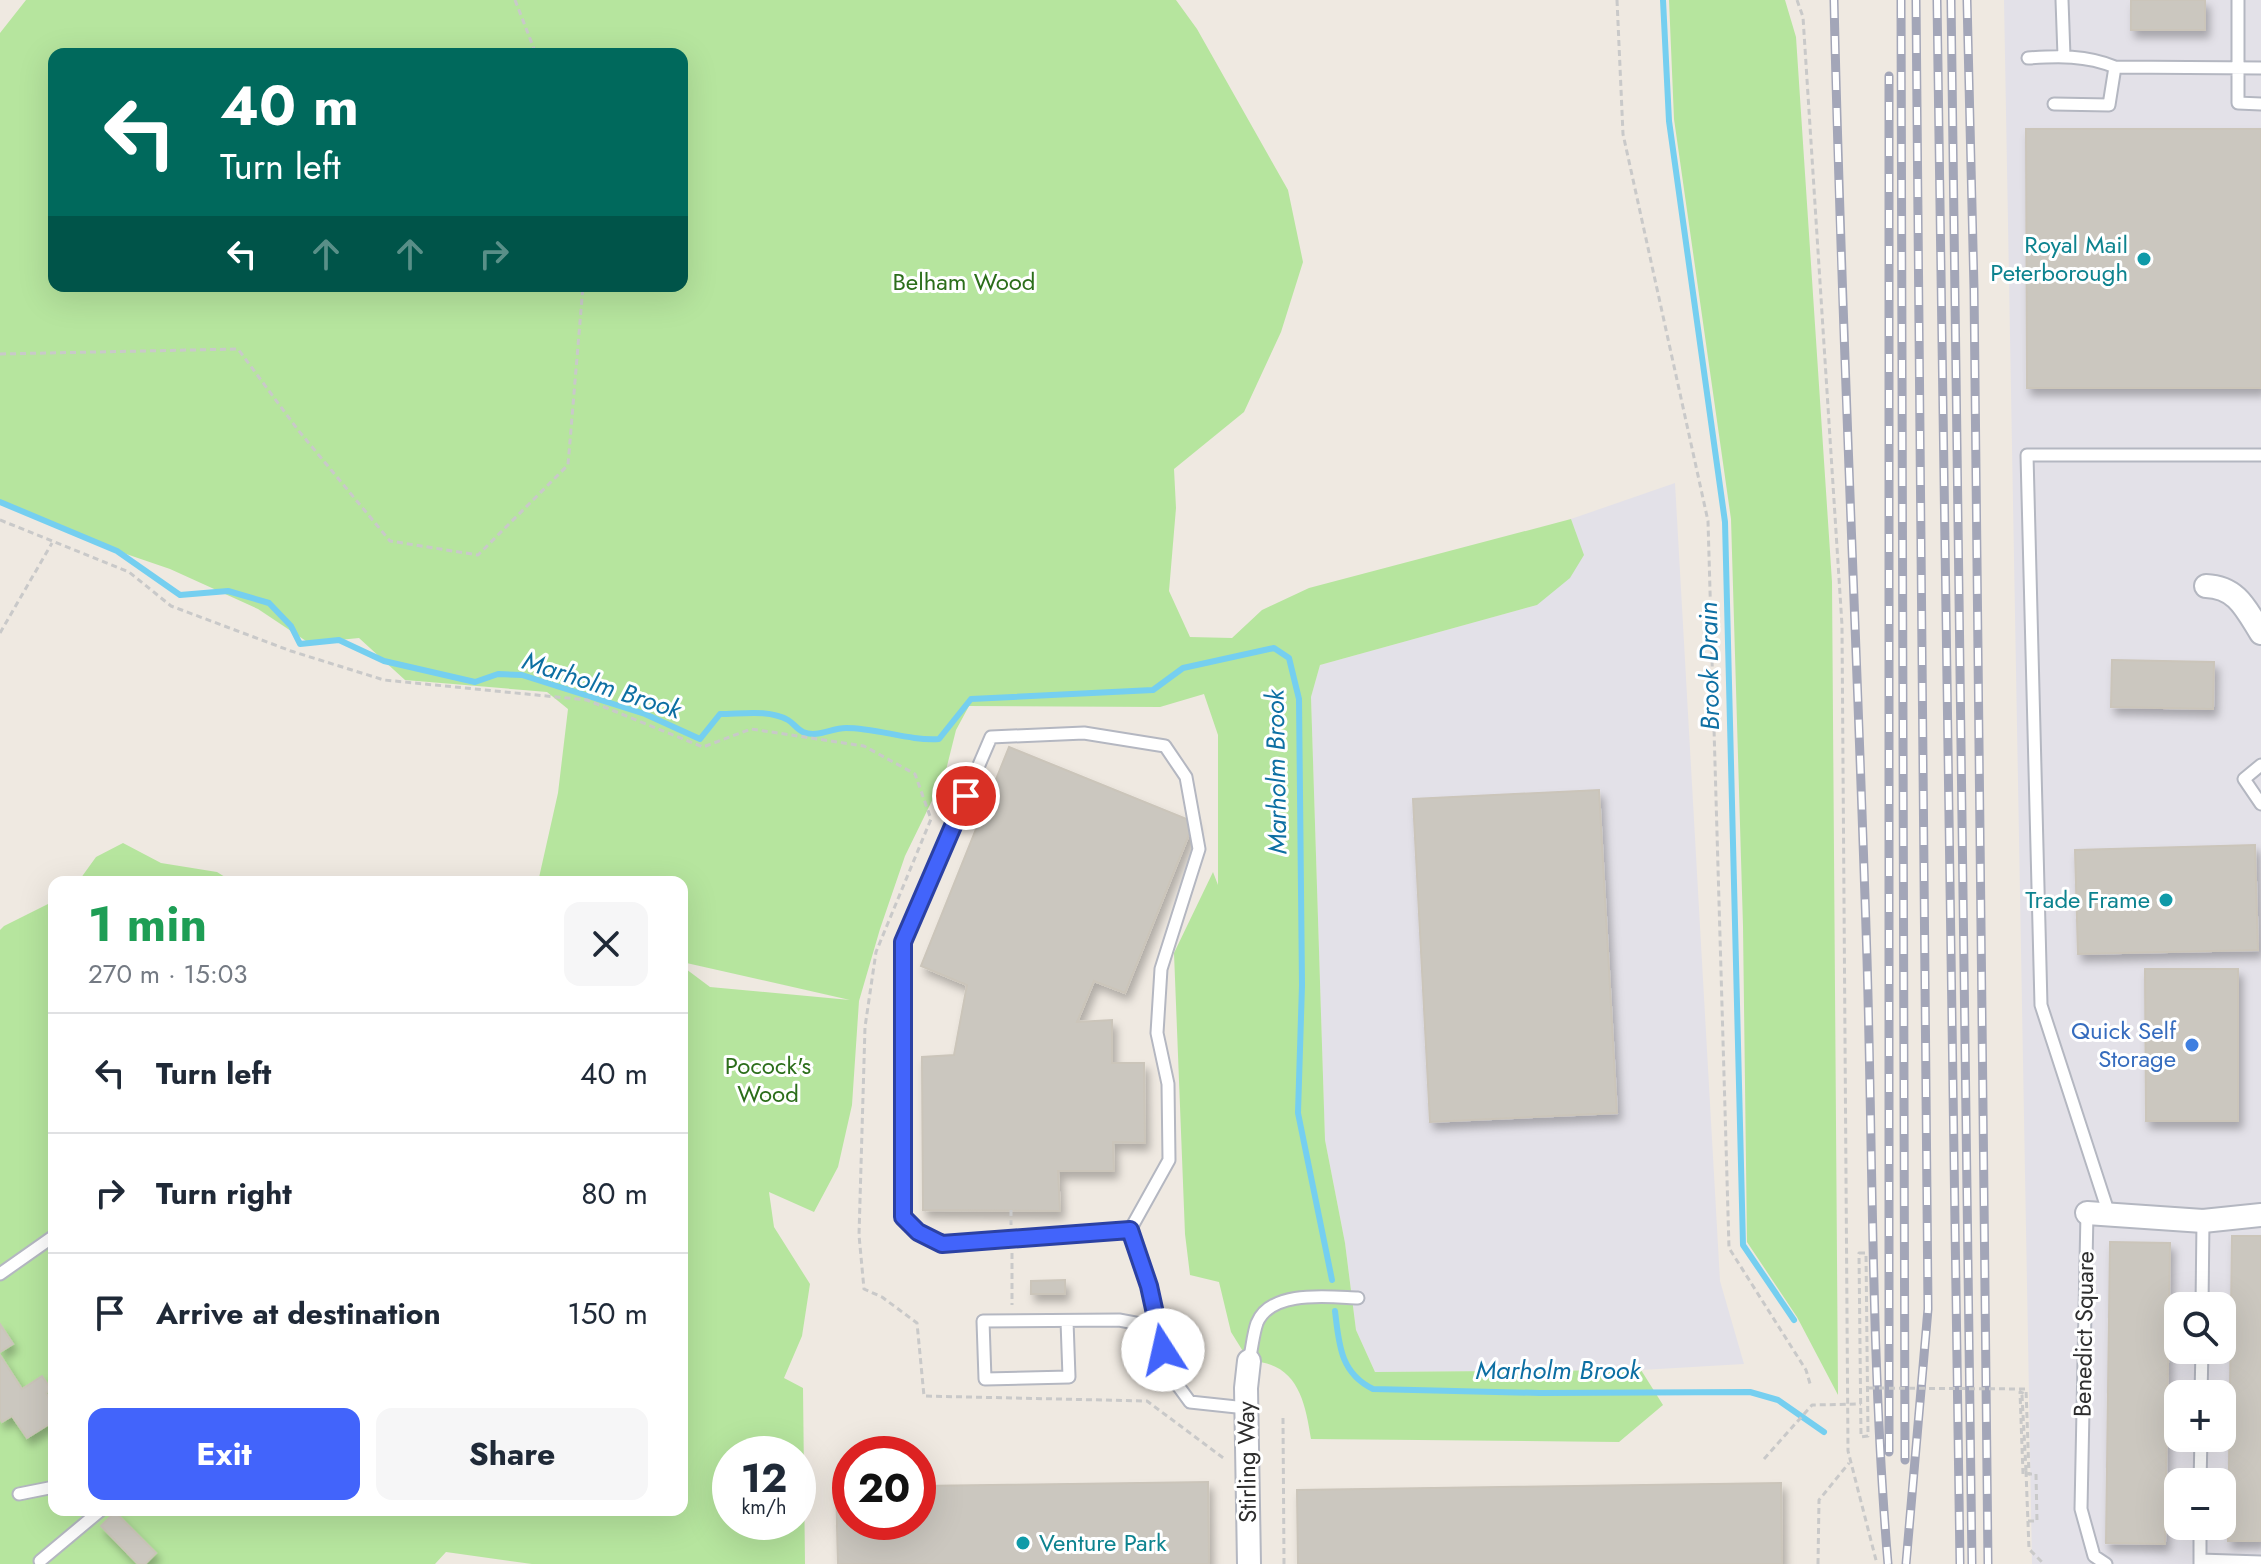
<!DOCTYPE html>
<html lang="en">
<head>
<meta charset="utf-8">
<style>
	:root { --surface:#fff; --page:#f6f6f7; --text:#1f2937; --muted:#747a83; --line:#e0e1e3; --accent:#4264fb }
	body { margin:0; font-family:Jost,sans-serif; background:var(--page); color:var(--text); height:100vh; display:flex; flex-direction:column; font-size:30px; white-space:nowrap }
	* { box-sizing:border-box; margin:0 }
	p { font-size:26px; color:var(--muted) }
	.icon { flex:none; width:44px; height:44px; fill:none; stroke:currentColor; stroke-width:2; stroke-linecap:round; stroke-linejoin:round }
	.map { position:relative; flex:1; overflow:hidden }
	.side { position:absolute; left:48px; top:876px; width:640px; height:640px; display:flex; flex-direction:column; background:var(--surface); border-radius:16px; box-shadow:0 8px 32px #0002 }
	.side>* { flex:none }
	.top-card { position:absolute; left:48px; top:48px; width:640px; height:244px; border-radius:16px; box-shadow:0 8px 32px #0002; background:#00695c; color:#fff; overflow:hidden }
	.controls { position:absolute; left:2164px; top:1292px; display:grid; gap:16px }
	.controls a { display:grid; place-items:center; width:72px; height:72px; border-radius:16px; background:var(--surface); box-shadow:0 8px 32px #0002; font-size:40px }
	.speed { position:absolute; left:712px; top:1436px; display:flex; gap:16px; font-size:40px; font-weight:700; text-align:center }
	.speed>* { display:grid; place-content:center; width:104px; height:104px; border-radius:50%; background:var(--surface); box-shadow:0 8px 32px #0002; line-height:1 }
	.speed small { font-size:20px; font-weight:400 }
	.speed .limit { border:12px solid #d22; background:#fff; color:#111 }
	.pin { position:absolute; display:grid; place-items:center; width:68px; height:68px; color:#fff; margin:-34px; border:4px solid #fff; border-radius:50%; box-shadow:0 2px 8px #0007 }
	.me { position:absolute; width:88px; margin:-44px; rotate:350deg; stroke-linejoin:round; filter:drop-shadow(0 0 6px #0008) }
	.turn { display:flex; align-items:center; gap:28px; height:168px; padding:0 40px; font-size:36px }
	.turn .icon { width:104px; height:104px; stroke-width:2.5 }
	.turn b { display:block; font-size:56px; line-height:68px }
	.lanes { display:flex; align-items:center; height:76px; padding:0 40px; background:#0003; justify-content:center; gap:40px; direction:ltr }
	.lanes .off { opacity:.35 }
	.round { display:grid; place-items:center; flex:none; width:84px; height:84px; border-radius:16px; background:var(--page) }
	.headline { display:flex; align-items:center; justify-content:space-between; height:136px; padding:0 40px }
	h1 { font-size:48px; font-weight:700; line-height:60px; color:#1e9e55 }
	.cta { display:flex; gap:16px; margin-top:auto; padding:16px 40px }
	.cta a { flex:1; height:92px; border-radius:16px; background:var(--accent); color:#fff; font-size:32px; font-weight:700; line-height:92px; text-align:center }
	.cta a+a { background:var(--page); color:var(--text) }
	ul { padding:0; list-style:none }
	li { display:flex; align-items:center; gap:24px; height:120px; padding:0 40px; border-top:2px solid var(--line) }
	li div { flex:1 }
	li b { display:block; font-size:30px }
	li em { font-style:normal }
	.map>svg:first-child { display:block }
	.industrial { fill:#e3e1e8; fill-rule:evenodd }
	.green { fill:#b6e59e; fill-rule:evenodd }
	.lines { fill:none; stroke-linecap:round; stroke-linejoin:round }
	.stream { stroke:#75cff0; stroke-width:6 }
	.building { fill:#cbc7bf; stroke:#cbc5ba; stroke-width:2; filter:url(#shadow) }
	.service-casing { stroke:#b4b7c1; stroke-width:15 }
	.minor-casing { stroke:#b4b7c1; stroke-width:26 }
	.path { stroke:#c9c9c9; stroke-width:3; stroke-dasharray:6 4; stroke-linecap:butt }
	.service { stroke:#fff; stroke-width:11 }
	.minor { stroke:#fff; stroke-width:22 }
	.rail-casing { stroke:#a3a6b8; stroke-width:9 }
	.rail { stroke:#fff; stroke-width:6; stroke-dasharray:18; stroke-linecap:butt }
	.path-bridge { stroke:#c9c9c9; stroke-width:3; stroke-dasharray:6 4; stroke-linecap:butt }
	.route-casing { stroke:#2b41a3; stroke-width:20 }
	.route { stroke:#4264fb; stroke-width:14 }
	.culture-dot { fill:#0f9aa8; stroke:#fff; stroke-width:3 }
	.shop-dot { fill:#3f7fe0; stroke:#fff; stroke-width:3 }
	.labels { text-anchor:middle; stroke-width:6; stroke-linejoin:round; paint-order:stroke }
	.culture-label { font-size:24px; fill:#0d838f; stroke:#fff; text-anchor:end }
	.park-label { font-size:24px; fill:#2c6e1b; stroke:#fff }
	.shop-label { font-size:24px; fill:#366cbe; stroke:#fff; text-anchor:end }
	.street-label { font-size:24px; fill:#2e2e2e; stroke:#fff }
	.water-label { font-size:26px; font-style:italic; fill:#0d6fa3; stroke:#fff }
</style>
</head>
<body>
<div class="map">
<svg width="2261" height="1564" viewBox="0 0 2261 1564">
	<defs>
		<filter id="shadow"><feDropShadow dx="4" dy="7" stdDeviation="4" flood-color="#0004"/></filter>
	</defs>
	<rect width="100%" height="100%" fill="#efe9e1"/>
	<path class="industrial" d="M2004 0H2261V1564H2032ZM2178 1306H2222V1350H2178ZM2178 1394H2222V1438H2178ZM2178 1482H2222V1526H2178Z
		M1675 483 1720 1281 1744 1364 1641 1370 1375 1372 1356 1330 1345 1243 1325 1140 1311 697 1320 665 1537 605 1576 533 1571 519Z"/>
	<path class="green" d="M26 0H1176L1197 29 1288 190 1303 262 1281 332 1244 412 1174 469 1176 508 1169 591 1190 637 1232 638 1262 610 1309 588 1571 519 1584 555 1570 578 1537 605 1320 665 1311 697 1325 1140 1345 1243 1356 1330 1375 1372 1641 1370 1663 1405 1619 1442 1311 1439C1305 1400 1297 1362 1249 1361L1231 1332 1219 1282 1190 1275 1185 1234 1174 953 1213 872 1218 885V735L1204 694 1160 707 969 706 956 730 945 774 905 856 880 929 859 1001 852 1105 838 1167 814 1212 769 1192 774 1227 810 1284 802 1336 784 1378 803 1388 805 1564H532L446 1552 435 1564H0V930L4 926 54 901V1510H682V966L710 987 850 1000 682 962V882H538L558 793 568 709 547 692 405 680 359 638 309 643 258 609 170 569 94 543 0 502V33ZM54 54H682V286H54ZM730 1454H798V1522H730Z
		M1669 0H1785L1796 37 1832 582 1838 1395 1797 1317 1747 1242 1743 926 1731 519 1674 119Z
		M123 843 161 863 217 872 233 882H78L96 857Z"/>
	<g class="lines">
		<path class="stream" d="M1663 0 1669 121 1725 522 1743 1245 1794 1320
			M0 502 117 551 180 595 228 591 269 603 291 626 300 644 339 640 384 661 475 682 498 674 522 675 645 714 700 739 720 714C741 714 769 709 788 720 793 723 797 729 803 732 817 738 831 728 846 728 878 728 908 741 939 739L971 699 1153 690 1183 668 1274 648 1289 658 1299 699 1302 985 1298 1113 1332 1280
			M1335 1311C1339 1344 1340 1373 1373 1389L1540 1393 1750 1392 1778 1400 1824 1432"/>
	</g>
	<path class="building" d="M2131 0H2205V30H2131Z
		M2026 129H2261V388H2027Z
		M2112 660 2214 662 2213 709 2111 707Z
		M1009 747 1194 822 1125 993 1094 981 1077 1022 1112 1020V1063H1144L1145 1143 1113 1142 1114 1171H1058L1060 1211 923 1210 922 1057 954 1055 967 985 921 966Z
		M1599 790 1617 1113 1430 1122 1413 799Z
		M2255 845 2258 950 2078 954 2075 850Z
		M2145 969H2238V1121H2146Z
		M2232 1236H2261V1541H2228Z
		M2110 1242 2170 1243 2165 1544 2106 1543Z
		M1065 1280V1294H1031V1281Z
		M0 1324 13 1344 0 1352Z
		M0 1355 22 1389 42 1376 51 1389 46 1393 54 1406V1421L27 1438 12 1416 2 1422 0 1419Z
		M1208 1482 1209 1564H838L836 1487H850V1522H918V1486Z
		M1781 1483 1782 1564H1298L1297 1490Z
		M115 1512 156 1553 145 1564H138L101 1526Z"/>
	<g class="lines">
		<defs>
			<path id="service" d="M2062 0 2064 56
				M2238 0V103L2261 104
				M2028 58C2058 56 2086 55 2115 67L2109 105 2054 104
				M2115 67 2261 68
				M2261 765 2244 779 2261 804
				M2087 1213 2081 1509 2094 1556 2106 1564
				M2109 1214 2041 1005 2027 455H2261
				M1130 1230 1169 1160 1168 1084 1157 1033 1161 969 1199 849 1186 777 1165 746 1084 733 991 737 903 942V1217L918 1232 942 1244 1130 1230 1143 1262 1157 1327
				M0 1274 54 1236
				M2202 1306 2203 1221
				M1067 1321 1069 1377 985 1379 983 1321 1119 1320 1157 1327 1168 1372 1190 1402 1246 1408
				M1249 1361C1252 1349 1253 1334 1257 1323 1271 1289 1330 1297 1358 1298
				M2201 1394 2202 1350
				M2200 1482 2201 1438
				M19 1494 54 1487
				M2200 1560 2261 1562
				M40 1561 101 1510
				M2200 1564V1526"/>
			<path id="minor" d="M2206 586C2237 587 2246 609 2261 633
				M2087 1213 2203 1221 2261 1215
				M1249 1564 1246 1388 1249 1361"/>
		</defs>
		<use href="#service" class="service-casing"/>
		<use href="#minor" class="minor-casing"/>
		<path class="path" d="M515 0 536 54
			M1617 0 1623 134 1708 521 1729 1248 1806 1370 1811 1387
			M1797 0 1803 17 1842 625 1848 1451 1877 1564
			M0 354 238 349 298 430 390 541 478 555 568 465 583 286
			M0 520 129 572 171 606 291 651 384 680 587 700 703 747 751 729 864 746 915 774 931 819 876 952 865 1027 859 1235 864 1289 882 1297 917 1323 924 1396 1147 1401 1226 1460
			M0 633 52 543
			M1011 1210V1225
			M1012 1253V1305
			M1859 1253H1866L1868 1436 1861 1437Z
			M1283 1418 1284 1564
			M1764 1459 1812 1405 1861 1404
			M2026 1471 2029 1549 2044 1564
			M2028 1521H2037L2036 1474H2029
			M1818 1564 1819 1500 1849 1463"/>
		<use href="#service" class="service"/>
		<use href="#minor" class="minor"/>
		<defs>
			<path id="rail" d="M1834 0C1841 320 1857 639 1867 959 1873 1161 1871 1363 1888 1564
				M1901 0 1905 1460
				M1937 0 1960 1564
				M1951 0 1972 1564
				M1967 0 1974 289 1988 1564
				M1889 1452V76
				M1906 1564 1928 1309 1916 0"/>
		</defs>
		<use href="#rail" class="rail-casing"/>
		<use href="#rail" class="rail"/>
		<path class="path-bridge" d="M1869 1388 2026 1389 2029 1474H2023
			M2022 1395 2026 1471
			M2023 1474 2020 1392 2025 1394"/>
	</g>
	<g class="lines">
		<defs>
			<path id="route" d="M966 796 903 942V1217L918 1232 942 1244 1130 1230 1149 1286 1163 1350"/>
		</defs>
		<use href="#route" class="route-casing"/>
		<use href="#route" class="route"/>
	</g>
	<g class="culture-dot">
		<circle cx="2144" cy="259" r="8"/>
		<circle cx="2166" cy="900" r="8"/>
		<circle cx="1023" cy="1543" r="8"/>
	</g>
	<circle class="shop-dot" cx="2192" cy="1045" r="8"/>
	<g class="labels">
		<g class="culture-label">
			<text x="2128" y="253">Royal Mail<tspan x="2128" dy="28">Peterborough</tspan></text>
			<text x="2150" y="908">Trade Frame</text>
			<text x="1039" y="1551" text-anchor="start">Venture Park</text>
		</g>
		<g class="park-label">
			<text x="964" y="290">Belham Wood</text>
			<text x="768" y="1074">Pocock's<tspan x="768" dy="28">Wood</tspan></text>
		</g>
		<g class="shop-label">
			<text x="2176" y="1039">Quick Self<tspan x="2176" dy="28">Storage</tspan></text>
		</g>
		<g class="street-label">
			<text transform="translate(2084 1334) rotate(-89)" y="8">Benedict Square</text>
			<text transform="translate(1247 1462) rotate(-91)" y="8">Stirling Way</text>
		</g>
		<g class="water-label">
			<text transform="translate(1709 666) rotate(-91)" y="9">Brook Drain</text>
			<text transform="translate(602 685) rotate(18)" y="9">Marholm Brook</text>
			<text transform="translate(1276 772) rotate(-91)" y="9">Marholm Brook</text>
			<text x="1558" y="1379">Marholm Brook</text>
		</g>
	</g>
</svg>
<div class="controls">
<a><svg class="icon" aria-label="search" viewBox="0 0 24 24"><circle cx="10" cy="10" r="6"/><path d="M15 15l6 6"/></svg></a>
<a>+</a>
<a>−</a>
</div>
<div class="speed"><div>12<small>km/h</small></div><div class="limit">20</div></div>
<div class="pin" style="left:966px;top:796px;background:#d93025"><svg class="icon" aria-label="arrive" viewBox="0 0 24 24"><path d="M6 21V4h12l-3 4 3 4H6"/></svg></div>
<svg class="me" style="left:1163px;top:1350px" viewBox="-20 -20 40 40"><circle r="19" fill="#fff"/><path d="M0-13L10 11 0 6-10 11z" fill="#4264fb"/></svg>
<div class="top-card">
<div class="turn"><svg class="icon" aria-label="left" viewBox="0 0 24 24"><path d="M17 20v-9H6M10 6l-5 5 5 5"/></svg><div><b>40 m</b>Turn left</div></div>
<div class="lanes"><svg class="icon" aria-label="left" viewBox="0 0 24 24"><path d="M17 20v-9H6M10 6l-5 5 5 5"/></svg><svg class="icon off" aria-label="ahead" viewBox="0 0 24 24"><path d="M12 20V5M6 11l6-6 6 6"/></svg><svg class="icon off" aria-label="ahead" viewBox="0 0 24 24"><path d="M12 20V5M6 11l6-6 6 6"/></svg><svg class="icon off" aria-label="right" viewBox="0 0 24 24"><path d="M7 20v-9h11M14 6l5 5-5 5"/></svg></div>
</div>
<section class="side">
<div class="headline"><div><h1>1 min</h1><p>270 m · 15:03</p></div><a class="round"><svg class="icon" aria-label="close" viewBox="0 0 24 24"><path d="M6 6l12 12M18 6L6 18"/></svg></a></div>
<ul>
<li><svg class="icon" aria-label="left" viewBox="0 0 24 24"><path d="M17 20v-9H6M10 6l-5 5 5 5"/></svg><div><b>Turn left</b></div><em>40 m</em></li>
<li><svg class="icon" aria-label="right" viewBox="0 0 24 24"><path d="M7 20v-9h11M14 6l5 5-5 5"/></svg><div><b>Turn right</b></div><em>80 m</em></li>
<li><svg class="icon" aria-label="arrive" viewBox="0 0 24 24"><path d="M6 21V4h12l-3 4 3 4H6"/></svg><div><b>Arrive at destination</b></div><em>150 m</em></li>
</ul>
<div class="cta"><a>Exit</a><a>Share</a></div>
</section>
</div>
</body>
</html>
